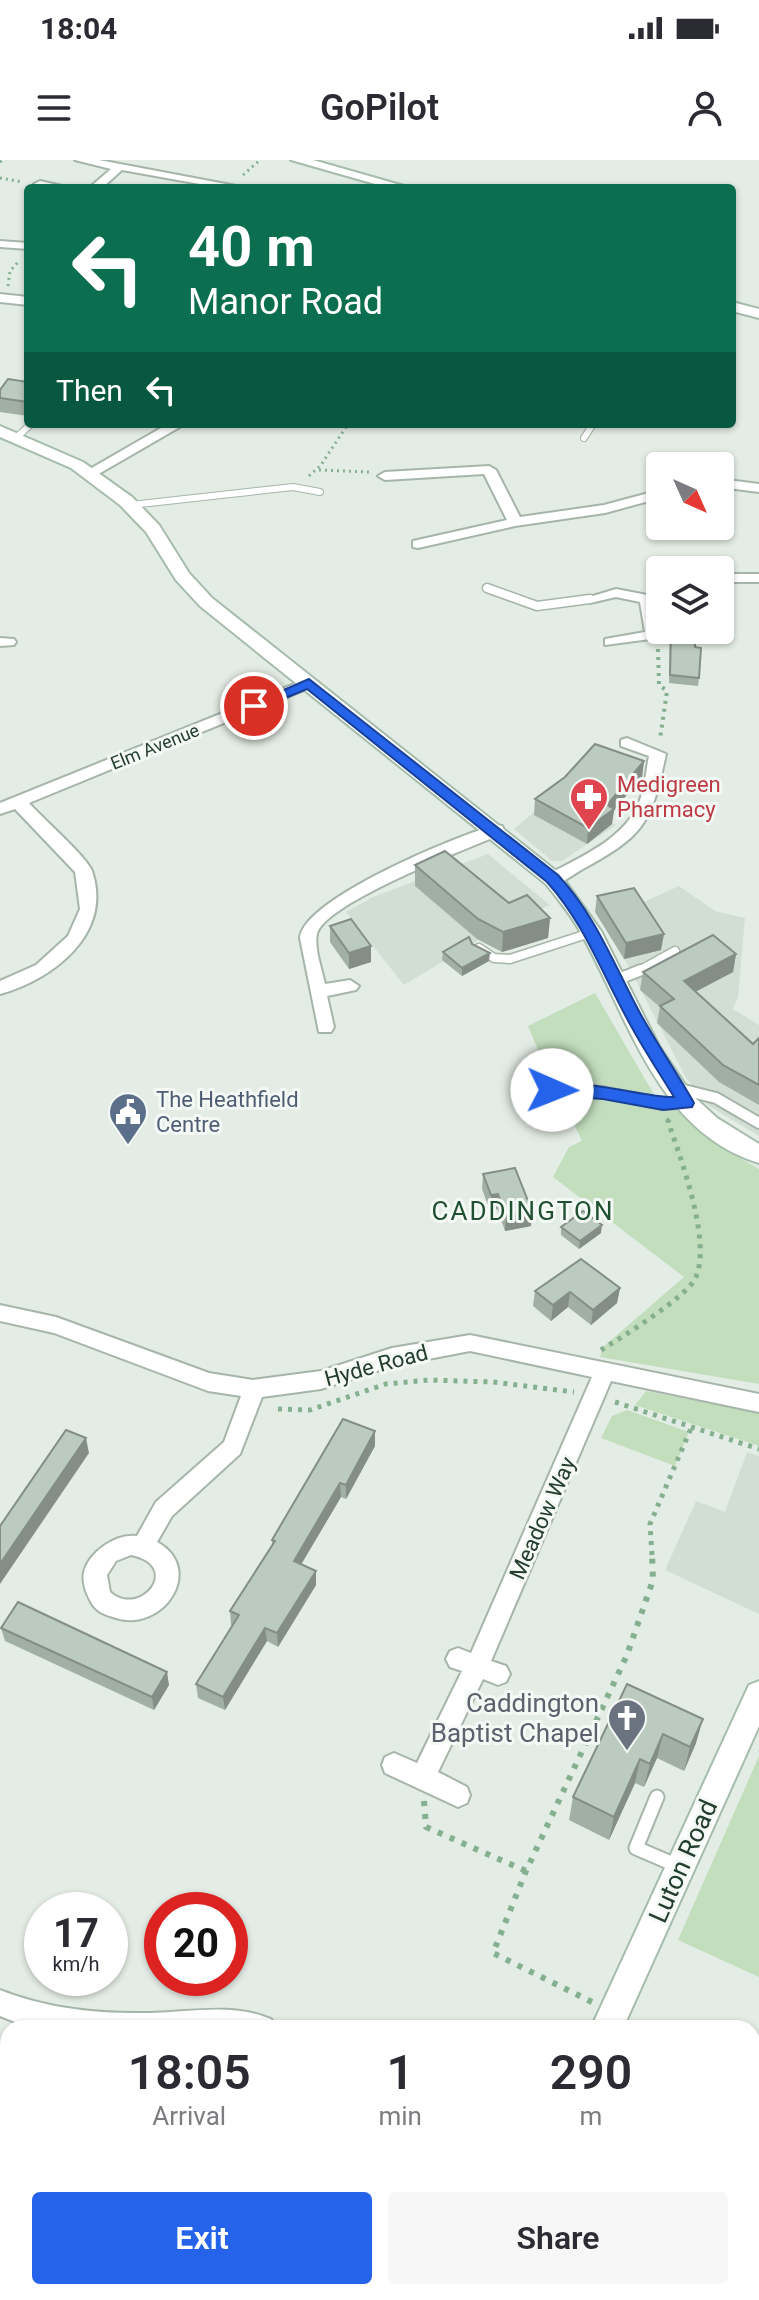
<!DOCTYPE html>
<html lang="en">
<head>
<meta charset="utf-8">
<style>
	:root { --surface:#fff; --page:#f7f7f7; --text:#2b2b33; --muted:#7c7c81; --accent:#2563eb }
	body { margin:0; font-family:Roboto,sans-serif; background:var(--page); color:var(--text); height:100vh; display:flex; flex-direction:column; font-size:30px; white-space:nowrap }
	* { box-sizing:border-box; margin:0 }
	p { font-size:26px; color:var(--muted) }
	.icon { flex:none; width:44px; height:44px; fill:none; stroke:currentColor; stroke-width:2; stroke-linecap:round; stroke-linejoin:round }
	.map { position:relative; flex:1; overflow:hidden }
	.details { position:absolute; left:0px; top:1860px; width:760px; height:280px; display:flex; flex-direction:column; background:var(--surface); border-radius:24px 24px 0 0; box-shadow:0 2px 6px #0004 }
	.details>* { flex:none }
	.guide { position:absolute; left:24px; top:24px; width:712px; height:244px; border-radius:8px; box-shadow:0 2px 6px #0004; background:#0b6e4f; color:#fff; overflow:hidden }
	.needle { width:52px; rotate:135deg }
	.fabs { position:absolute; left:646px; top:292px; display:grid; gap:16px }
	.fabs a { display:grid; place-items:center; width:88px; height:88px; border-radius:8px; background:var(--surface); box-shadow:0 2px 6px #0004; font-size:40px }
	.speed { position:absolute; left:24px; top:1732px; display:flex; gap:16px; font-size:40px; font-weight:700; text-align:center }
	.speed>* { display:grid; place-content:center; width:104px; height:104px; border-radius:50%; background:var(--surface); box-shadow:0 2px 6px #0004; line-height:1 }
	.speed small { font-size:20px; font-weight:400 }
	.speed .limit { border:12px solid #d22; background:#fff; color:#111 }
	.pin { position:absolute; display:grid; place-items:center; width:68px; height:68px; color:#fff; margin:-34px; border:4px solid #fff; border-radius:50%; box-shadow:0 2px 8px #0007 }
	.me { position:absolute; width:88px; margin:-44px; rotate:91deg; stroke-linejoin:round; filter:drop-shadow(0 0 6px #0008) }
	.turn { display:flex; align-items:center; gap:28px; height:168px; padding:0 32px; font-size:36px }
	.turn .icon { width:104px; height:104px; stroke-width:2.5 }
	.turn b { display:block; font-size:56px; line-height:68px }
	.then { display:flex; align-items:center; height:76px; padding:0 32px; background:#0003; gap:16px; font-size:30px }
	.eta { display:flex; justify-content:space-evenly; align-items:center; height:136px; text-align:center }
	.eta b { font-size:48px; font-weight:600; line-height:56px }
	.action { display:flex; gap:16px; margin-top:auto; padding:16px 32px }
	.action a { flex:1; height:92px; border-radius:8px; background:var(--accent); color:#fff; font-size:32px; font-weight:600; line-height:92px; text-align:center }
	.action a+a { background:var(--page); color:var(--text) }
	.status { display:flex; justify-content:space-between; align-items:center; height:56px; padding:0 40px; background:var(--surface); direction:ltr }
	.status svg { height:22px; fill:currentColor }
	header { display:flex; justify-content:space-between; align-items:center; height:104px; padding:0 32px; background:var(--surface); font-size:36px; font-weight:600 }
	.map>svg:first-child { display:block }
	.built { fill:#d2ddd3 }
	.green { fill:#c2debd }
	.lines { fill:none; stroke-linecap:round; stroke-linejoin:round }
	.lane-far3-casing { stroke:#a6b5aa; stroke-width:8 }
	.lane-far2-casing { stroke:#a6b5aa; stroke-width:11 }
	.lane-far1-casing { stroke:#a6b5aa; stroke-width:14 }
	.lane-casing { stroke:#a6b5aa; stroke-width:17 }
	.street-casing { stroke:#a6b5aa; stroke-width:4 }
	.secondary-casing { stroke:#a5bcab; stroke-width:4 }
	.path-far3 { stroke:#85b090; stroke-width:3; stroke-dasharray:2 4; stroke-linecap:butt }
	.path-far2 { stroke:#85b090; stroke-width:4; stroke-dasharray:3 5; stroke-linecap:butt }
	.path-far1 { stroke:#85b090; stroke-width:5; stroke-dasharray:4 6; stroke-linecap:butt }
	.path { stroke:#85b090; stroke-width:6; stroke-dasharray:5 8; stroke-linecap:butt }
	.lane-far3 { stroke:#fff; stroke-width:6 }
	.lane-far2 { stroke:#fff; stroke-width:8 }
	.lane-far1 { stroke:#fff; stroke-width:10 }
	.lane { stroke:#fff; stroke-width:13 }
	.street { fill:#fff; fill-rule:evenodd }
	.secondary { fill:#fff; fill-rule:evenodd }
	.wall { fill:#a2afa4 }
	.shaded-wall { fill:#848e86 }
	.building { fill:#bccbbf; stroke:#848e86; stroke-width:2 }
	.route { fill:#2563eb; stroke:#184099; stroke-width:2 }
	.labels { text-anchor:middle; stroke-width:6; stroke-linejoin:round; paint-order:stroke }
	.far-street-label { font-size:18px; fill:#233e2c; stroke:#f4f9f5 }
	.health-label { font-size:22px; fill:#be3a42; stroke:#f4f9f5; text-anchor:start }
	.service-label { font-size:22px; fill:#4e5e75; stroke:#f4f9f5; text-anchor:start }
	.street-label { font-size:22px; fill:#233e2c; stroke:#f4f9f5 }
	.quarter-label { font-size:26px; letter-spacing:2px; fill:#1f5030; stroke:#f4f9f5 }
	.near-worship-label { font-size:26px; fill:#5b616d; stroke:#f4f9f5; text-anchor:end }
	.near-street-label { font-size:26px; fill:#233e2c; stroke:#f4f9f5 }
</style>
</head>
<body>
<div class="status"><b>18:04</b><svg viewBox="0 0 49 12"><path d="M0 12V9h3v3zM5 12V6h3v6zM10 12V3h3v9zM15 12V0h3v12zM26 1h20v11H26zM47 4h2v5h-2z"/></svg></div>
<header><svg class="icon" aria-label="menu" viewBox="0 0 24 24"><path d="M4 6h16M4 12h16M4 18h16"/></svg>GoPilot<svg class="icon" aria-label="person" viewBox="0 0 24 24"><circle cx="12" cy="8" r="4"/><path d="M4 21q1-7 8-7t8 7"/></svg></header>
<div class="map">
<svg width="759" height="2140" viewBox="0 0 759 2140">
	<rect width="100%" height="100%" fill="#e4ede5"/>
	<path class="built" d="M557 633 616 665 562 701H552L514 669Z
		M488 694 550 745 505 764 404 825 346 752 373 737Z
		M679 726 715 751 745 758 738 837 733 849 759 865V976L709 946 686 918 627 803 596 752 646 741Z
		M747 1292 759 1296V1454L665 1410 696 1341 725 1352Z"/>
	<path class="green" d="M595 833 656 938 569 923C544 915 538 888 528 866Z
		M571 935 689 953 719 972 716 984 759 1009V1224L600 1197 603 1187 684 1117 553 1017 569 987 582 981 563 941Z
		M646 1231 759 1253V1286L635 1245Z
		M627 1250 689 1272 675 1306 601 1278 612 1256Z
		M759 1596V1817L678 1780Z"/>
	<g class="lines">
		<defs>
			<path id="lane-far3" d="M17 277 31 264
				M584 278 593 264
				M131 345 293 327 320 332"/>
			<path id="lane-far2" d="M487 428 537 446 590 439
				M479 788 494 798 510 799 593 772
				M637 812 675 791"/>
			<path id="lane-far1" d="M616 820 641 810
				M676 928 716 938 759 963
				M552 930 603 932 663 944 686 943"/>
			<path id="lane" d="M657 1637 636 1688 678 1706
				M532 2132 545 2140"/>
			<path id="street" d="M75 0H99L247 28H222L122 10 102 28H89L111 9Z
				M40 21 71 28 36 26 34 24Z
				M0 81 28 83V89L0 87Z
				M0 134 28 137V145L0 142Z
				M168 264H185L95 316 83 313Z
				M489 306 496 310 520 357 604 345 660 330V338L605 353 515 366 418 388 413 387V381L507 360 484 314 385 320 378 316 385 312Z
				M720 319 759 324V332L720 327Z
				M720 414H759V422H720Z
				M616 429 647 435 660 433V441L655 442 660 475 658 478 605 485V479L645 472 640 442 616 437 590 443 583 439Z
				M0 478 14 479 16 482 14 485 0 486Z
				M309 518 314 520V526L29 643C41 657 87 697 92 711 113 773 54 819 0 834V821L36 805 68 776 80 749 75 712 15 649 0 654V643Z
				M627 578 666 594C651 663 646 675 581 710 571 716 560 726 547 723L544 719 547 715C580 697 626 679 640 640 645 626 646 611 649 596L621 586V580Z
				M496 665 502 666 504 670 502 674C469 688 324 743 317 774 314 789 322 809 325 824L350 820 359 826 356 830 327 836 334 867 331 872H319L300 778C303 739 458 675 496 665Z
				M0 1145 56 1157 209 1213 253 1220 321 1211 392 1188 470 1175 759 1234V1252L611 1221 491 1501 506 1506 510 1514 506 1522 498 1525 483 1519 438 1612 467 1627 470 1635 467 1643 458 1647 385 1613 382 1605 385 1597 394 1593 417 1603 462 1511 450 1507 446 1499 450 1491 458 1488 471 1493 592 1217 470 1191 392 1206 321 1229 262 1237 240 1294 172 1356 157 1382C206 1409 163 1473 116 1458 106 1455 96 1452 91 1442 86 1433 82 1422 84 1412 89 1392 116 1373 137 1376L156 1342 224 1282 241 1236 208 1231 54 1173 0 1161ZM131 1395C184 1406 140 1459 110 1432L107 1415 116 1401Z
				M0 1830C49 1849 98 1854 150 1853 191 1852 233 1843 271 1859L275 1868H30L0 1856Z"/>
			<path id="secondary" d="M291 0H313L411 28H389Z
				M732 142 759 149V158L732 151Z
				M0 266 83 302 132 337 159 365 189 413 212 438 560 714 601 771 659 886 692 935 717 958 759 984V1003C656 971 628 856 581 773 571 755 559 740 546 724L200 446 176 420 146 372 120 345 71 308 0 277Z
				M759 1521V1566L623 1868H591L749 1525Z
				M482 2132H516L513 2140H479Z"/>
		</defs>
		<use href="#lane-far3" class="lane-far3-casing"/>
		<use href="#lane-far2" class="lane-far2-casing"/>
		<use href="#lane-far1" class="lane-far1-casing"/>
		<use href="#lane" class="lane-casing"/>
		<use href="#street" class="street-casing"/>
		<use href="#secondary" class="secondary-casing"/>
		<path class="path-far3" d="M0 2 3 0
			M243 15 260 0
			M0 18 23 22
			M8 126 10 111 20 100
			M319 310 369 312
			M309 316 321 305 348 264"/>
		<path class="path-far2" d="M658 489 659 525 667 531 660 579"/>
		<path class="path-far1" d="M601 1190C622 1177 685 1138 695 1119 713 1083 680 997 668 961L671 958
			M615 1242 759 1289
			M278 1249 310 1250 386 1224 429 1220 493 1222 574 1232
			M652 1395 650 1364 692 1266"/>
		<path class="path" d="M424 1641 426 1667 526 1711
			M592 1842 493 1793 526 1711 627 1495 653 1420 652 1393"/>
		<use href="#lane-far3" class="lane-far3"/>
		<use href="#lane-far2" class="lane-far2"/>
		<use href="#lane-far1" class="lane-far1"/>
		<use href="#lane" class="lane"/>
		<use href="#street" class="street"/>
		<use href="#secondary" class="secondary"/>
	</g>
	<path class="wall" d="M28 222V256L0 252V230Z
		M670 470 695 487 699 518 698 526 669 523Z
		M644 601 642 617 614 650 612 664 587 684 534 655 535 639Z
		M415 705 509 743 550 758 548 778 502 792 477 779 415 726Z
		M597 736 661 790 624 799 595 752Z
		M330 766 371 802 349 809 330 782Z
		M472 784 489 801 462 816 442 800 443 792Z
		M736 794 733 812 696 831 753 884 759 878V945L719 922 657 863 660 847 640 830 643 812Z
		M483 1014 532 1051 531 1066 505 1071 497 1049 490 1051 482 1029Z
		M561 1067 601 1073 579 1089 561 1075Z
		M620 1128 617 1143 591 1165 568 1147 551 1161 533 1146 535 1131Z
		M375 1286 346 1339 341 1337 301 1404 316 1411V1425L278 1487 267 1481 225 1550 198 1538 196 1524 233 1465H231L230 1451 272 1385V1380Z
		M1 1468 169 1525 154 1550 5 1481Z
		M627 1524 696 1583 684 1611 657 1598 644 1627 635 1623 609 1680 569 1660 573 1637Z"/>
	<path class="shaded-wall" d="M644 601 642 617 614 650 612 664 587 684 588 668Z
		M550 758 548 778 502 792 503 772Z
		M664 774 661 790 624 799 626 783Z
		M371 786V802L349 809V793Z
		M490 793 489 801 462 816V808Z
		M736 794 733 812 682 839 684 821Z
		M498 1034 497 1049 490 1051 491 1035Z
		M532 1051 531 1066 505 1071 506 1056Z
		M602 1065 601 1073 579 1089 580 1081Z
		M620 1128 617 1143 591 1165 593 1150Z
		M570 1132 568 1147 551 1161 553 1145Z
		M375 1271V1286L346 1339V1325Z
		M86 1278 89 1293 0 1424V1404Z
		M340 1323 341 1337 295 1415 294 1401Z
		M316 1411V1425L278 1487 277 1473Z
		M265 1468 267 1481 225 1550 223 1537Z
		M167 1512 169 1525 154 1550 152 1537Z
		M703 1559 696 1583 684 1611 690 1587Z
		M663 1574 657 1598 644 1627 650 1604Z
		M640 1599 635 1623 609 1680 614 1657Z"/>
	<path class="building" d="M8 219 28 222V242L0 238V230Z
		M671 470H695V487L701 488 699 518 670 515Z
		M595 584 644 601 607 645 614 649 588 668 535 639 565 617Z
		M445 691 509 743 527 735 550 758 503 772 478 759 415 705Z
		M634 728 664 774 626 783 597 736Z
		M351 759 371 786 349 793 330 766Z
		M713 775 736 794 684 821 753 884 759 878V925L723 905 660 846 674 839 643 812Z
		M469 777 472 784 490 793 462 808 443 792Z
		M515 1008 532 1051 506 1056 498 1034 491 1035 483 1014Z
		M583 1051 602 1065 580 1081 561 1067Z
		M581 1099 620 1128 593 1150 570 1132 553 1145 535 1131Z
		M343 1259 375 1271 346 1325 340 1323 294 1401 316 1411 277 1473 265 1468 223 1537 196 1524 239 1455 230 1451 275 1381 272 1380Z
		M66 1270 86 1278 0 1404V1366Z
		M18 1442 167 1512 152 1537 1 1468Z
		M627 1524 703 1559 690 1587 663 1574 650 1604 640 1599 614 1657 573 1637Z
		M669 2132H708L705 2140H666Z"/>
	<path class="route" d="M309 519 558 715C596 756 614 805 640 853 657 884 677 913 694 943L692 947 663 950 603 939 546 935 544 930C560 911 648 939 674 937 657 909 638 881 623 851 599 806 582 761 547 722L307 529 259 549 254 551 247 546Z"/>
	<defs>
		<symbol id="pharmacy-pin" viewBox="-11 -11 22 30"><path d="M0 17L-7.5 6A9.5 9.5 0 1 1 7.5 6Z" fill="#e0444e" stroke="#f4f9f5"/><path d="M-2-6h4v4h4v4h-4v4h-4v-4h-4v-4h4Z" fill="#fff"/></symbol>
		<symbol id="civic-pin" viewBox="-11 -11 22 30"><path d="M0 17L-7.5 6A9.5 9.5 0 1 1 7.5 6Z" fill="#5c6f8a" stroke="#f4f9f5"/><path d="M-.6-6.5H3V-4.5H.6V-3L4-1V1h2V6H-6V1h2V-1L-.6-3ZM-1.2 2.5V6h2.4V2.5Z" fill="#fff"/></symbol>
		<symbol id="church-pin" viewBox="-11 -11 22 30"><path d="M0 17L-7.5 6A9.5 9.5 0 1 1 7.5 6Z" fill="#6b7280" stroke="#f4f9f5"/><path d="M-1.2-6h2.4v3.5h3.3v2.4h-3.3V6h-2.4V-.1h-3.3v-2.4h3.3Z" fill="#fff"/></symbol>
	</defs>
	<g fill-rule="evenodd">
		<use href="#pharmacy-pin" x="567" y="615" width="44" height="60"/>
		<use href="#civic-pin" x="106" y="930" width="44" height="60"/>
		<use href="#church-pin" x="605" y="1536" width="44" height="60"/>
	</g>
	<g class="labels">
		<g class="far-street-label">
			<text transform="translate(155 587) rotate(-22)" y="6">Elm Avenue</text>
		</g>
		<g class="health-label">
			<text x="617" y="632">Medigreen<tspan x="617" dy="25">Pharmacy</tspan></text>
		</g>
		<g class="service-label">
			<text x="156" y="947">The Heathfield<tspan x="156" dy="25">Centre</tspan></text>
		</g>
		<g class="street-label">
			<text transform="translate(376 1205) rotate(-15)" y="8">Hyde Road</text>
			<text transform="translate(542 1358) rotate(-66)" y="8">Meadow Way</text>
		</g>
		<g class="quarter-label">
			<text x="523" y="1060">CADDINGTON</text>
		</g>
		<g class="near-worship-label">
			<text x="599" y="1552">Caddington<tspan x="599" dy="30">Baptist Chapel</tspan></text>
		</g>
		<g class="near-street-label">
			<text transform="translate(683 1701) rotate(-66)" y="9">Luton Road</text>
		</g>
	</g>
</svg>
<div class="fabs">
<a><svg class="needle" viewBox="-14 -14 28 28"><path d="M0-13l5 13h-10z" fill="#e53935"/><path d="M0 13l5-13h-10z" fill="#7c7c81"/></svg></a>
<a><svg class="icon" aria-label="layers" viewBox="0 0 24 24"><path d="M12 4l9 5-9 5-9-5zM3 14l9 5 9-5"/></svg></a>
</div>
<div class="speed"><div>17<small>km/h</small></div><div class="limit">20</div></div>
<div class="pin" style="left:254px;top:546px;background:#d93025"><svg class="icon" aria-label="arrive" viewBox="0 0 24 24"><path d="M6 21V4h12l-3 4 3 4H6"/></svg></div>
<svg class="me" style="left:552px;top:930px" viewBox="-20 -20 40 40"><circle r="19" fill="#fff"/><path d="M0-13L10 11 0 6-10 11z" fill="#2563eb"/></svg>
<div class="guide">
<div class="turn"><svg class="icon" aria-label="left" viewBox="0 0 24 24"><path d="M17 20v-9H6M10 6l-5 5 5 5"/></svg><div><b>40 m</b>Manor Road</div></div>
<div class="then">Then<svg class="icon" aria-label="left" viewBox="0 0 24 24"><path d="M17 20v-9H6M10 6l-5 5 5 5"/></svg></div>
</div>
<section class="details">
<div class="eta">
<div><b>18:05</b><p>Arrival</p></div>
<div><b>1</b><p>min</p></div>
<div><b>290</b><p>m</p></div>
</div>
<div class="action"><a>Exit</a><a>Share</a></div>
</section>
</div>
</body>
</html>
